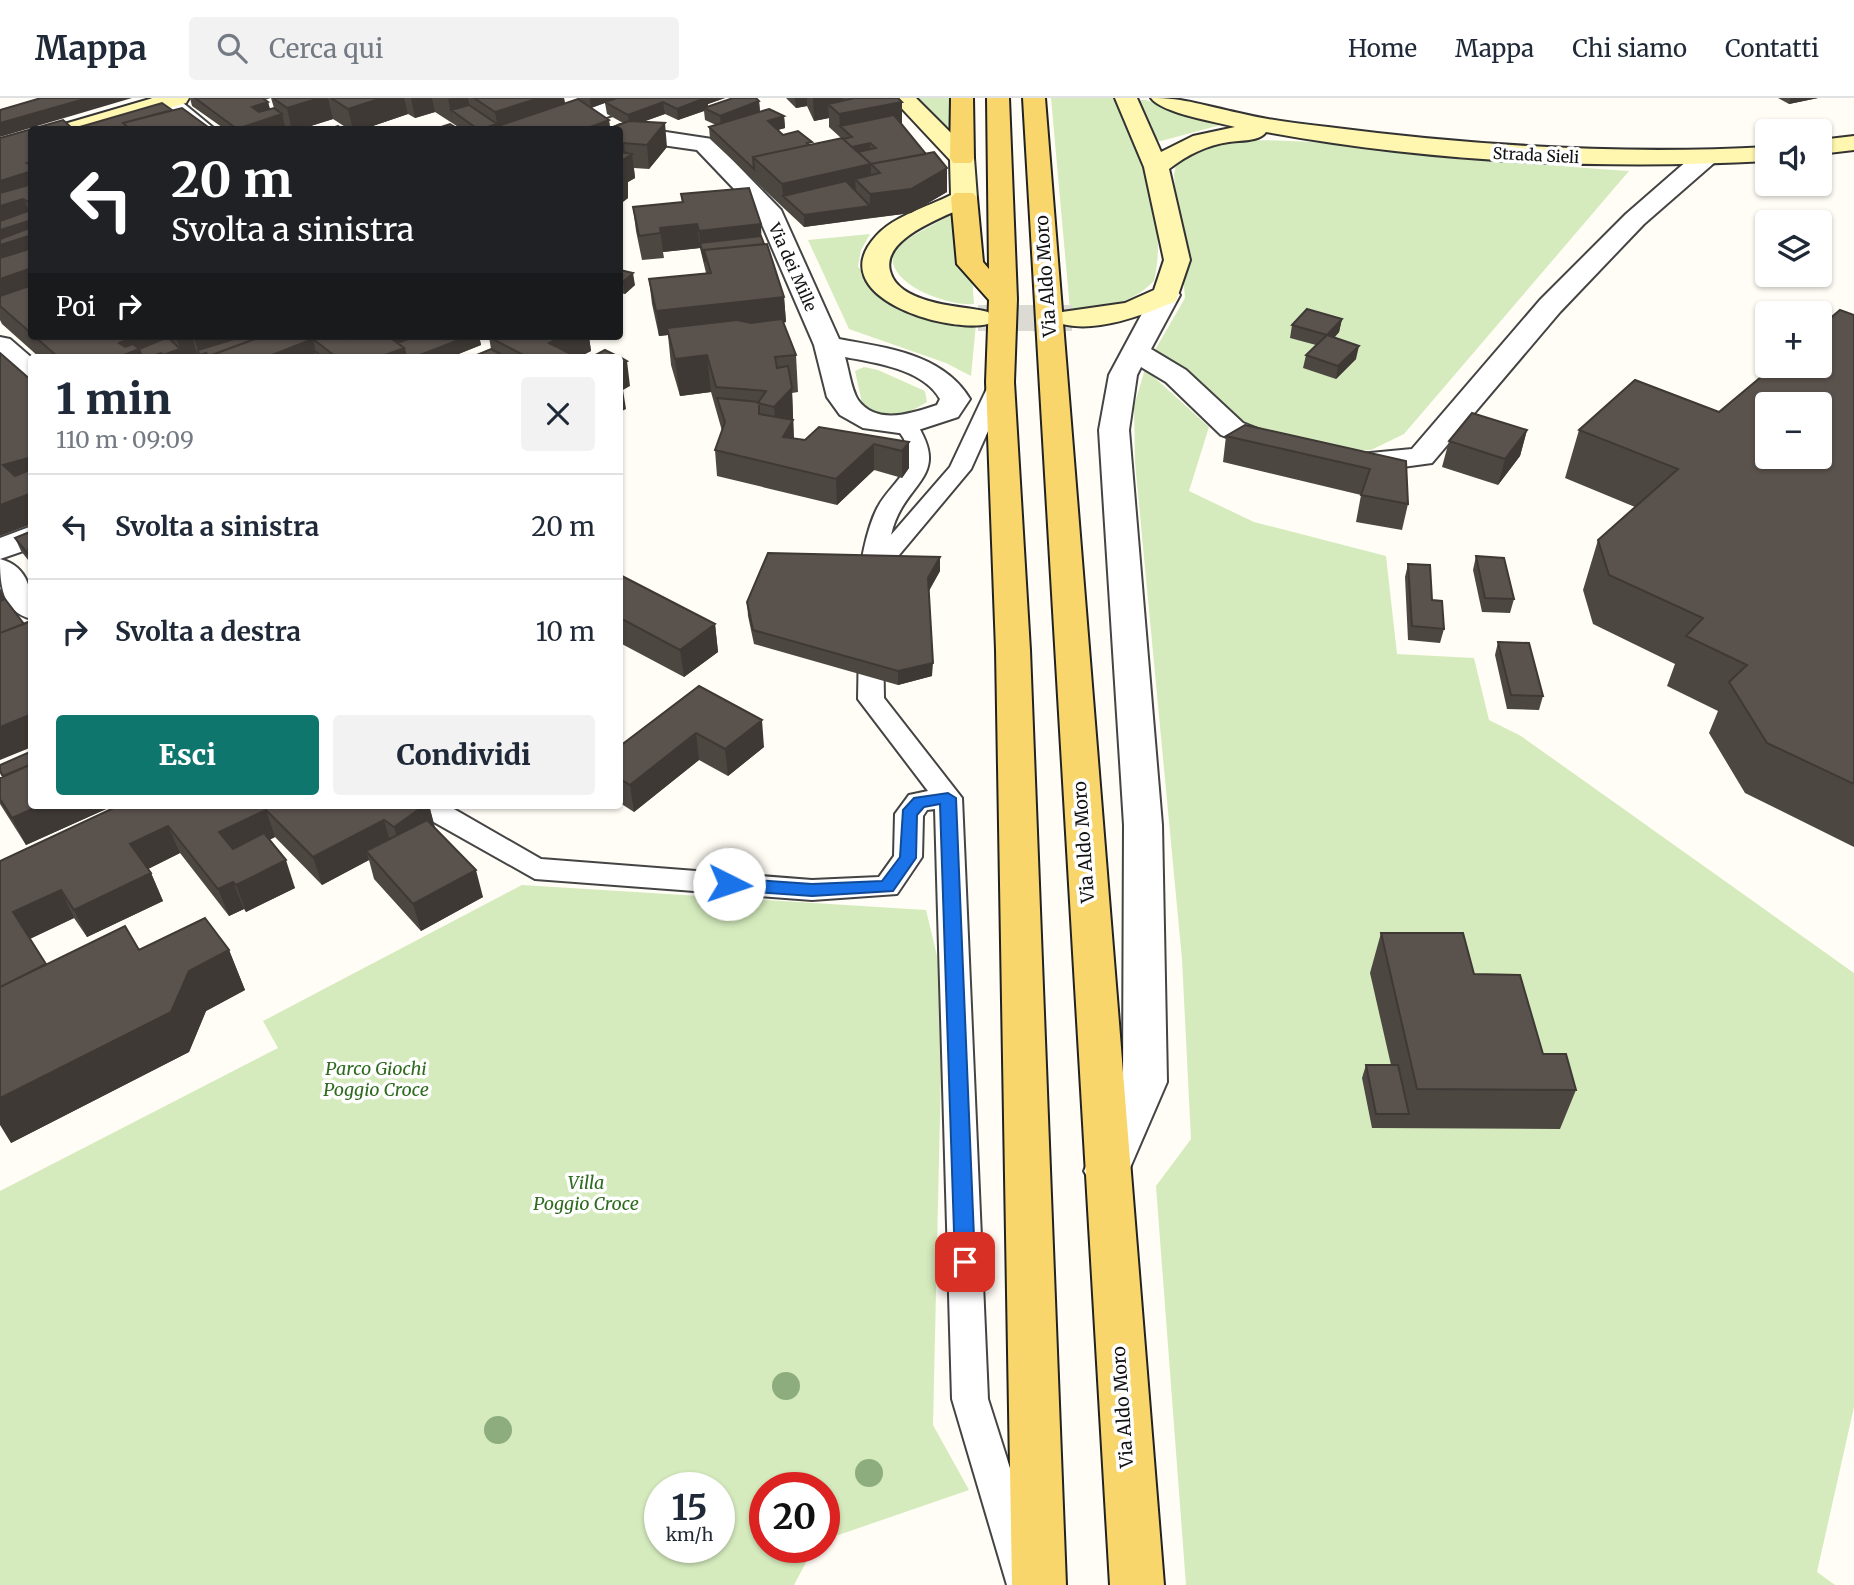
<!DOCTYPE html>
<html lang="it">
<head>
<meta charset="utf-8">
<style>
	:root { --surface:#fff; --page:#f2f2f3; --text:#1f2937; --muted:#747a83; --line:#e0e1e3; --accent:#0f766e }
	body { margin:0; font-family:Merriweather,serif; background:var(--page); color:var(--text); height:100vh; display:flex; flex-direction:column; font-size:26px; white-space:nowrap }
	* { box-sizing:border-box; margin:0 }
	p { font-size:23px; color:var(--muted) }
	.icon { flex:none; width:38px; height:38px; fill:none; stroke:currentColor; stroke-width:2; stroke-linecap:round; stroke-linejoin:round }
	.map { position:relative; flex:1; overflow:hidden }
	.side { position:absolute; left:28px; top:256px; width:595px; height:455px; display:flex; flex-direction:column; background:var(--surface); border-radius:7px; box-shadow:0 2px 5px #0004 }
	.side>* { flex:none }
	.banner { position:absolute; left:28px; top:28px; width:595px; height:214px; border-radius:7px; box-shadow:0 2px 5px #0004; background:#202124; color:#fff; overflow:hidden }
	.controls { position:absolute; left:1755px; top:21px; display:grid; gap:14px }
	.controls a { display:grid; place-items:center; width:77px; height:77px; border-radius:7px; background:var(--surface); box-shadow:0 2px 5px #0004; font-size:35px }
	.speed { position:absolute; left:644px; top:1374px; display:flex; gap:14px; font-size:35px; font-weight:700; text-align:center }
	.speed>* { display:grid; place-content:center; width:91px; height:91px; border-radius:50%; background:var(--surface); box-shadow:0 2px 5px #0004; line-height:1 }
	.speed small { font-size:18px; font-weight:400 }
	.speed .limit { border:10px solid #d22; background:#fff; color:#111 }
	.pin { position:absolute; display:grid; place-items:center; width:60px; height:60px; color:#fff; margin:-30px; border-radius:14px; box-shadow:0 4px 10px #0006 }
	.me { position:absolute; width:77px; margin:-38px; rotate:94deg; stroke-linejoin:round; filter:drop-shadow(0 0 5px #0008) }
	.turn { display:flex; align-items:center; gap:24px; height:147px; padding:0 28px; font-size:32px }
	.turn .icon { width:91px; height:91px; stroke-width:2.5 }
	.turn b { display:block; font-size:49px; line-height:60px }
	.then { display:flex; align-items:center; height:66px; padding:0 28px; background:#0003; gap:14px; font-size:26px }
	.round { display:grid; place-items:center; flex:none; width:74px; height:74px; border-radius:7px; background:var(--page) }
	.headline { display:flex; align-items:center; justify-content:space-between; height:119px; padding:0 28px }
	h1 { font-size:42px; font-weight:800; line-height:52px }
	.primary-button { display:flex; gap:14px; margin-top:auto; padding:14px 28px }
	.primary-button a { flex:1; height:80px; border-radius:7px; background:var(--accent); color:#fff; font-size:28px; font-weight:800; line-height:80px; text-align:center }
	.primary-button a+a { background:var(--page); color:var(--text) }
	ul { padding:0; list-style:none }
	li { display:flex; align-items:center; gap:21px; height:105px; padding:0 28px; border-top:2px solid var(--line) }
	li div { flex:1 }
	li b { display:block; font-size:26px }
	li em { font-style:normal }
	header { display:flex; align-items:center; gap:42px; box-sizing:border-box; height:98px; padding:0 35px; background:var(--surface); border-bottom:2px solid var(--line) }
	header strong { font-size:33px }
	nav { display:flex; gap:38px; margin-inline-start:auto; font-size:24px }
	.search { width:490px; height:63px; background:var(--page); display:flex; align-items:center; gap:18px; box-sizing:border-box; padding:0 24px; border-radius:7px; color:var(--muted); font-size:26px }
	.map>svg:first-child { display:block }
	.green { fill:#d5ebbd; fill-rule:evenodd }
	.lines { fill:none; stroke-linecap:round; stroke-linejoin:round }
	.secondary-tunnel { stroke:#dbdad3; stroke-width:26; stroke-dasharray:26 13; stroke-linecap:butt }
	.lane-casing { stroke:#444; stroke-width:4 }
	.street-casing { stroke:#444; stroke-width:4 }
	.secondary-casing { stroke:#333; stroke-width:4 }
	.primary-casing { stroke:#222; stroke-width:4 }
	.lane { fill:#fff; fill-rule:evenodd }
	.street { fill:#fff; fill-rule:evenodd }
	.secondary { fill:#fff6b0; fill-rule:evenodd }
	.primary { fill:#f9d66b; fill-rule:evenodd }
	.tree { fill:#8dad7f }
	.wall { fill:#4d4742; fill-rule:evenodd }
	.shaded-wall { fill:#3f3936 }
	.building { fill:#5a524d; stroke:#3f3936; stroke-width:2; fill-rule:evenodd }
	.route { fill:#1a73e8; stroke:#114b97; stroke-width:2 }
	.labels { text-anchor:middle; stroke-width:7; stroke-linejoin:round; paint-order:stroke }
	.far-street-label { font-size:16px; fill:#111; stroke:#fff }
	.street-label { font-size:18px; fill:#111; stroke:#fff }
	.park-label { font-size:18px; font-style:italic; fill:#2f6b1f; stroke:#fff }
</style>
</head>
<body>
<header>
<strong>Mappa</strong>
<div class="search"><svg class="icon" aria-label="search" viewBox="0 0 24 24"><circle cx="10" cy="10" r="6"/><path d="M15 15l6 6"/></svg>Cerca qui</div>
<nav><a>Home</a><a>Mappa</a><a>Chi siamo</a><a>Contatti</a></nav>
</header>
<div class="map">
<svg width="1854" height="1487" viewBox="0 0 1854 1487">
	<rect width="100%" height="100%" fill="#fffdf5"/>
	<path class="green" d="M914 0H953V29L944 28Z
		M1051 0H1114C1138 58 1169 118 1154 183 1130 207 1103 211 1070 212Z
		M1141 2H1146L1224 26 1161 43 1154 41 1138 3Z
		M1251 42C1377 43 1503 66 1629 73L1404 336 1371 352 1321 353 1277 342 1243 325 1198 282 1155 252 1185 200 1174 77 1176 67C1201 49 1221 45 1251 42Z
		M956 114V161L972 178 974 206C951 208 899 191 893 165 892 160 894 152 894 148Z
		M870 136 861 152 858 168C886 217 925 218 976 226L971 278 946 265 849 231 808 142Z
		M864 269 878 272 925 293 927 304C904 319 884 322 862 305L855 273Z
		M1145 271 1209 329 1189 393 1254 424 1386 458 1397 556 1474 560 1489 622 1521 638 1854 875V1309L1817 1474 1835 1487H1186L1156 1088 1191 1041 1182 861 1135 364 1134 308Z
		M522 787 926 812 943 883 933 1327 969 1392 824 1442V1390H765V1449H814L794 1487H0V1093L278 950 263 923ZM660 1390H719V1449H660Z"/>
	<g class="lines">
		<path class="secondary-tunnel" d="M978 220H1072"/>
		<defs>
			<path id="lane" d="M1000 278 1010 284 971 371 884 475V489L881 494H863C854 480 869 423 879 407 888 391 904 380 909 362L904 341 895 327 906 321 914 322C954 381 903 382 891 437L950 369 990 284Z
				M871 535 880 537 883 543 884 600 962 700 988 1301 1047 1487H1007L952 1301 935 711 927 712 923 718 922 759 897 796 812 802 535 781 416 714 412 707H447L541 761 812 782 879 779 894 758 895 716 909 697 928 693 858 601 859 543 862 537Z"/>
			<path id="street" d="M151 0H177L216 32H189Z
				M617 0H651L648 5 568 32H532L535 27Z
				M620 27 712 41 781 112 839 241C887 250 943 256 970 301L958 319 906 336 863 330 840 317 827 299 814 247 757 115 697 52 620 41V32H610ZM845 259C876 265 923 271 940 301L937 307C913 315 877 328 858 302 851 291 849 272 845 259Z
				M1705 53 1714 55 1717 60 1714 65 1644 126 1560 214 1432 365 1366 374 1339 370 1335 364 1339 358 1412 351 1540 202 1626 116 1696 55Z
				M1166 189 1176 191 1180 197 1151 251 1186 272 1243 325 1295 346 1299 352 1295 358 1284 361 1221 337 1166 284 1141 269 1137 277 1129 332 1162 727 1167 984 1123 1086 1107 1092 1091 1086 1084 1073 1123 984 1124 727 1099 332 1109 277 1152 197 1156 191Z
				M0 239 10 241 32 260V283L22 281 0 262Z
				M32 428V450L0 461V440Z
				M0 461C30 469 32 495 32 521 2 514 0 487 0 461Z"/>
			<path id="secondary" d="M153 0H189L186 5 96 32H58L61 27Z
				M892 0H916L971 55 974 60 977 100 973 105C948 118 877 140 891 176 896 191 915 199 929 203 948 209 968 209 988 214L992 220 988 226C946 236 821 198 876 138 894 118 927 109 951 97L950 62Z
				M1115 0H1137L1161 54 1193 38 1235 29C1217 24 1161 15 1151 0 1186 0 1205 8 1239 15 1268 22 1298 26 1328 29 1474 48 1620 57 1768 49V63C1601 72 1430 64 1266 34 1259 44 1240 42 1229 44 1207 47 1187 57 1169 71L1190 162 1176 203C1144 217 1097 235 1062 226L1058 220 1062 214 1125 205 1154 192 1164 162 1144 69Z
				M1854 38V52L1820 56V42Z"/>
			<path id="primary" d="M951 0H973L974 60 971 65H953L950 60Z
				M987 0H1009L1017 201 1014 284 1030 552 1066 1487H1012L996 552 986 284 989 202 957 166 951 100 955 95H973L977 100 983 164 989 171Z
				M1023 0H1045L1164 1487H1110Z"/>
		</defs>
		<use href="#lane" class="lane-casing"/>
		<use href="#street" class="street-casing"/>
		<use href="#secondary" class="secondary-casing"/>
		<use href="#primary" class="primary-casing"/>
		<use href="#lane" class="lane"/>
		<use href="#street" class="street"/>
		<use href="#secondary" class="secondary"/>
		<use href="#primary" class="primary"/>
	</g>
	<g class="tree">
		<circle cx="786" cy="1288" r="14"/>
		<circle cx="498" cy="1332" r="14"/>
		<circle cx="869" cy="1375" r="14"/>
	</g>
	<path class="wall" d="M190 0H564L565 5 578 1 577 0H725L708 6V9L759 3 760 14 784 18 785 30 777 32 783 37 812 47 841 40 829 29V20L814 23 807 8 796 10 786 0H898L902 27 947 94 911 115 804 129 710 41 709 29 716 27 705 22 704 13 678 22 665 16 643 24 667 49 649 71 634 70 635 80 628 84V100L620 106V32H463L435 14 415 20 408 16 361 32H350L333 21 298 32H290L285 28 274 32H226L192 8ZM271 0 274 10 270 11 268 4 265 2ZM605 5 607 16 623 25 610 30 609 22 591 10Z
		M1778 0H1818L1789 6Z
		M162 5 172 12 182 10 212 32H32V238H345L349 241 356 238H479L481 247 451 259H39L2 226 0 222V40L63 22 73 31Z
		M681 96 761 126V138L784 199 786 224 783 225 796 257 798 294 792 295 794 341 805 342 909 344V370L902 380 874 372 837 407 717 378 715 352 722 333 711 294 680 298 671 267 668 237 659 238 652 206 649 181 706 175 700 150 663 154 664 160 642 162 636 133 633 109 682 104Z
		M620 172 635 187 625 196 620 195Z
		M1854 217V749L1745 695 1709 635 1718 613 1667 588 1675 566 1593 526 1583 492 1598 442 1635 409 1565 380 1579 332 1719 314Z
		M1342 221 1339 234 1334 240 1356 261 1336 281 1303 270 1306 257 1316 247 1290 240 1292 227Z
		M490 238H591L589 239 591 253 579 259H472L491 251 489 239Z
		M1527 332 1520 358 1498 387 1442 369 1449 343Z
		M1226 338 1406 363 1408 406 1402 432 1356 424 1361 397 1223 364Z
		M32 433V467L21 453 15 440Z
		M1476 458 1514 501 1510 515 1482 514 1473 472Z
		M940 459V473L929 493 932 578 898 587 754 546 748 518 747 504Z
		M1408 466 1432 502 1444 531 1440 545 1408 542 1405 479Z
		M620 477 715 526 718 554 684 579 620 545Z
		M1498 544 1543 598 1539 612 1507 611 1495 557Z
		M699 588 764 649 728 678 699 662 634 714 620 705V648Z
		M0 667 32 707H115L26 747 0 706V680L2 679 0 675Z
		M120 707H429L435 729 483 799 421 833 374 781 369 762 322 787 275 739 269 742 295 790 246 814 244 811 229 818 180 755 148 771 151 775 163 803 87 839 74 820 30 841 46 866 139 852H229L245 892 206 913 189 954 11 1045 0 763Z
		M1381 835 1474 876 1543 956 1576 992 1560 1031 1372 1030 1362 980 1366 967H1391L1370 875Z"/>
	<path class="shaded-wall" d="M88 0H132L0 39V25Z
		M306 0H328L333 21 298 32H292L287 10Z
		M382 0H404L408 16 361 32H353L348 11Z
		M411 0H432L435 14 415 20Z
		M452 0H468L471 19 451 12 453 24 448 1Z
		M539 0H564L566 15 498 28V32L495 14Z
		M590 0H618L591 10Z
		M702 0H725L708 6V11L704 10V13L678 22 677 11Z
		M795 0H807V8L796 10Z
		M813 0H843L844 15 902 4V27L840 28 839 16 828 6 829 20 814 23Z
		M1791 0H1818L1789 6Z
		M759 3 760 14 721 29 720 18Z
		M268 4 271 16 255 21 252 9Z
		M663 4 665 16 630 28 628 17Z
		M282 16 285 28 274 32H238L237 31Z
		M784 18 785 30 768 35V23Z
		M609 22 610 32H594L593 28Z
		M665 25 667 49 649 71 647 47Z
		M497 26 498 32H480Z
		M624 45 625 61 632 56 635 80 628 84V100L620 106V49Z
		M870 45 871 57 843 51Z
		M32 64V100L24 102 32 122V136L0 146V83L27 65Z
		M871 66V90L855 81 856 93 783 98 782 86Z
		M947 70V94L911 115 870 120V96Z
		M870 108V120L804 129V117Z
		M697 126 700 150 663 154 660 130Z
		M761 126 762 151 700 145 699 133Z
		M32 137V151L0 161V147Z
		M32 170V198L0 208V173Z
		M633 175 635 187 625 196 623 184Z
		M784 199 786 224 669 237 667 230 668 237 659 238 656 213Z
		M1342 221 1339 234 1325 250 1327 237Z
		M137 238H168L172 252 156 259H119V245Z
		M180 238H192L198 259H183L176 239Z
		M199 238H243L200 259 194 240Z
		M386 238H430L406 259H380Z
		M469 238H479L481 247 451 259H415Z
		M565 238H591L589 239 591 253 579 259H552L549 245Z
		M313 241 317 259H243Z
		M1359 248 1356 261 1336 281 1338 268Z
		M180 251 183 259H158Z
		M707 257 711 294 680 298 675 261Z
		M627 263 630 288 623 292 626 311 620 314V266Z
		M792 290 794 348 777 346 774 309Z
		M1527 332 1520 358 1498 387 1505 361Z
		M909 344V370L902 380V353Z
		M874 346V372L837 407 836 381Z
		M32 359V388L14 393 3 367Z
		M32 395V426L0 438V407Z
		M940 459V473L928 494V480Z
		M0 490 11 515 0 519Z
		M715 526 718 554 684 579 680 552Z
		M933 565 932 578 898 587V573Z
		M32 616V649L0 662V629Z
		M762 622 764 649 728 678 725 651Z
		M696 635 699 662 634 714 630 687Z
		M41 707H115L26 747 12 720Z
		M425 707H429L435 732 402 757 394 729Z
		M266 712 275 739 230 762 219 734Z
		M384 722 392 750 366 753 369 762 322 787 313 759Z
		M168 728 180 755 142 774 130 746Z
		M286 762 295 790 246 814 236 787Z
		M476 772 483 799 421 833 413 806Z
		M151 775 163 803 87 839 74 812Z
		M233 784 244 811 229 818 218 791Z
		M61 792 74 820 27 842 13 814Z
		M229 852 245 892 206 913 189 954 11 1045 0 1027V1000L189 873Z"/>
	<path class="building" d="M41 0H88L0 25V12Z
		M195 0H262L268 4 252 9 259 14 274 10 282 16 237 31Z
		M273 0H320L287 10Z
		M331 0H382L348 11Z
		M474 0H539L495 14Z
		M617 0H705L677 11 663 4 628 17 605 4Z
		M733 0H756L759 3 720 18 704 10Z
		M850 0H898L902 4 839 16 828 6 851 1Z
		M578 1 609 22 593 28 605 32H506L498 28Z
		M162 5 172 12 123 25 131 32 73 31Z
		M469 7 497 26 479 32 451 12Z
		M182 10 212 32H131L123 25Z
		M769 11 784 18 768 23 783 37 798 33 812 44 807 45 809 47 753 59 754 71 709 29Z
		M894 17 926 56 871 66 858 54 876 50 870 45 852 49 843 41 852 39 840 28Z
		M63 22 74 32H32V64L27 65 32 68V73L0 83V40Z
		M629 23 665 25 647 47 624 45 620 49V32H605Z
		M450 26 460 32H432Z
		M338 28 342 31 325 32Z
		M842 40 871 66 782 86 753 59Z
		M620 54 632 56 620 64Z
		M934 54 947 70 911 91 870 96 855 81 880 75 871 66Z
		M620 66 626 68 620 72Z
		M620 75 626 76 620 80Z
		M846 83 870 108 804 117 783 98Z
		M32 86V106L23 101 0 108V95Z
		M749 90 761 126 699 133 697 126 660 130 661 135 639 138 633 109 683 104 681 96Z
		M28 113 32 115V122L0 132V123Z
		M32 129V137L0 147V141Z
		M761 138 764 146 704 152 705 164 700 145Z
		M767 146 784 199 656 213 649 181 711 175 704 152Z
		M32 150V170L0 181V160Z
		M620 172 633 175 623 184 620 183Z
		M32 187V236L0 208V198Z
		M1307 211 1342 221 1327 237 1292 227Z
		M1840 212 1854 217V686L1767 645 1729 584 1747 567 1686 538 1703 520 1609 477 1598 442 1678 371 1579 332 1635 282 1719 314 1774 268H1820V229ZM1768 306H1820V359H1768Z
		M782 221 796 257 775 259 777 270 788 268 792 290 774 309 758 305 766 293 716 289 707 257 675 261 667 230 737 222 751 225Z
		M1327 237 1359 248 1338 268 1306 257Z
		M34 238H137L119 245 125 249 133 246 139 251 119 259H58Z
		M244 238H263L209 258 206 255 199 257 198 252Z
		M263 238H345L349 241 356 238H388L404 250 380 259H336L313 241 267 259H194L206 255 209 258Z
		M415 238H469L415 259H406L404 250 398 245Z
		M490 238H565L549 245 577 259H527L489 239Z
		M168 239 180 251 163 257 161 255 150 259H142L139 251 137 252Z
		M491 251 506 259H472Z
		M605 252 619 259H592Z
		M316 254 323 259H302Z
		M0 255 32 283V359L3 367 15 378 32 371V395L0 407Z
		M161 255 165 259H150Z
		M620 259 627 263 620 266Z
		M717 300 759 304V316L793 322 783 339 805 342 819 329 909 344 902 353 874 346 836 381 715 352 725 324Z
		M1472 315 1527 332 1505 361 1449 343Z
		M1245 327 1406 363 1408 406 1361 397 1370 371 1226 338Z
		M32 433V449L28 451 32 461 15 440Z
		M768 455 940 459 928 480 933 565 898 573 753 532 747 504Z
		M1476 458 1504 460 1514 501 1485 500Z
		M1408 466 1430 467 1432 502 1442 503 1444 531 1412 528Z
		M620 477 715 526 680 552 620 520Z
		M5 501 24 526 0 535V503Z
		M28 524 32 529V616L0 629V535Z
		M1498 544 1529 545 1543 598 1511 597Z
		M699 588 762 622 725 651 696 635 630 687 620 681V648Z
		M32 653V666L3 678 0 673V667Z
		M32 666V707H41L12 720 0 701V680Z
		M120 707H425L394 729 384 722 313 759 266 712 219 734 233 751 264 735 286 762 236 787 233 784 218 791 168 728 130 746 151 775 74 812 61 792 13 814 46 866 0 889V763Z
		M427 722 476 772 413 806 366 753Z
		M205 820 229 852 189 873 171 914 0 1000V889L125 828 139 852Z
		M1381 835H1463L1474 876 1520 877 1543 956H1566L1576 992 1417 991Z
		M1366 967H1398L1409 1016H1376Z"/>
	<path class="route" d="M948 695 956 700 975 1164 972 1170 965 1173 958 1170 955 1164 940 706 924 709 917 717 916 760 893 793 812 798 729 792 720 786 729 780 812 786 882 783 900 759 903 712 914 700Z"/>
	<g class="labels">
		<g class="far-street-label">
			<text transform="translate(1536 57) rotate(3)" y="6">Strada Sieli</text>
			<text transform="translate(793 169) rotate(66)" y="6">Via dei Mille</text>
		</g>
		<g class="street-label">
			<text transform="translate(1046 178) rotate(-94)" y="6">Via Aldo Moro</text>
			<text transform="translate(1084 744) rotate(-94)" y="6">Via Aldo Moro</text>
			<text transform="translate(1123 1309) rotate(-94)" y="6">Via Aldo Moro</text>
		</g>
		<g class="park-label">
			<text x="376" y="977">Parco Giochi<tspan x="376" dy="21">Poggio Croce</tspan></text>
			<text x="586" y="1091">Villa<tspan x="586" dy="21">Poggio Croce</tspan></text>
		</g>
	</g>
</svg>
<div class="controls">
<a><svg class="icon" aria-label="sound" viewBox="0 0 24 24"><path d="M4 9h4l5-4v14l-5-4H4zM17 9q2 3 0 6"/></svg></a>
<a><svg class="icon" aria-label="layers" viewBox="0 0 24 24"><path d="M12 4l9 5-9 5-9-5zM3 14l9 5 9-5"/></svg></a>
<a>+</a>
<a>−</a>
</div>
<div class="speed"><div>15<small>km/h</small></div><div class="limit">20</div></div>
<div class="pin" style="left:965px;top:1164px;background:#d93025"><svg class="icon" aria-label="arrive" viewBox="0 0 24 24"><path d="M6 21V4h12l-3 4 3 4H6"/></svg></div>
<svg class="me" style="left:729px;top:786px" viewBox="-20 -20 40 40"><circle r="19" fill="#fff"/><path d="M0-13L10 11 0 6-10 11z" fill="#1a73e8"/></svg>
<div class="banner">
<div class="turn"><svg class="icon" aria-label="left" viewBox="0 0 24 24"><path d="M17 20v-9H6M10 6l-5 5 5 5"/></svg><div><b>20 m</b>Svolta a sinistra</div></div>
<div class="then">Poi<svg class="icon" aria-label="right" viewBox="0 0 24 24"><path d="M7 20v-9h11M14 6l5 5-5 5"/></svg></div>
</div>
<section class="side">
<div class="headline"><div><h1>1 min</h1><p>110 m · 09:09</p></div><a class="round"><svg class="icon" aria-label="close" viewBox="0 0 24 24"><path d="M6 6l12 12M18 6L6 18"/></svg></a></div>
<ul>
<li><svg class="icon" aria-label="left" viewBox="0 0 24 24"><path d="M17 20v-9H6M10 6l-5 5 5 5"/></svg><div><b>Svolta a sinistra</b></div><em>20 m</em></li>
<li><svg class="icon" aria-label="right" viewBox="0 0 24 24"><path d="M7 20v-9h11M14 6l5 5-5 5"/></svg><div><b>Svolta a destra</b></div><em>10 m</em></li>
</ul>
<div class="primary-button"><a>Esci</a><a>Condividi</a></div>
</section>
</div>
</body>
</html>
